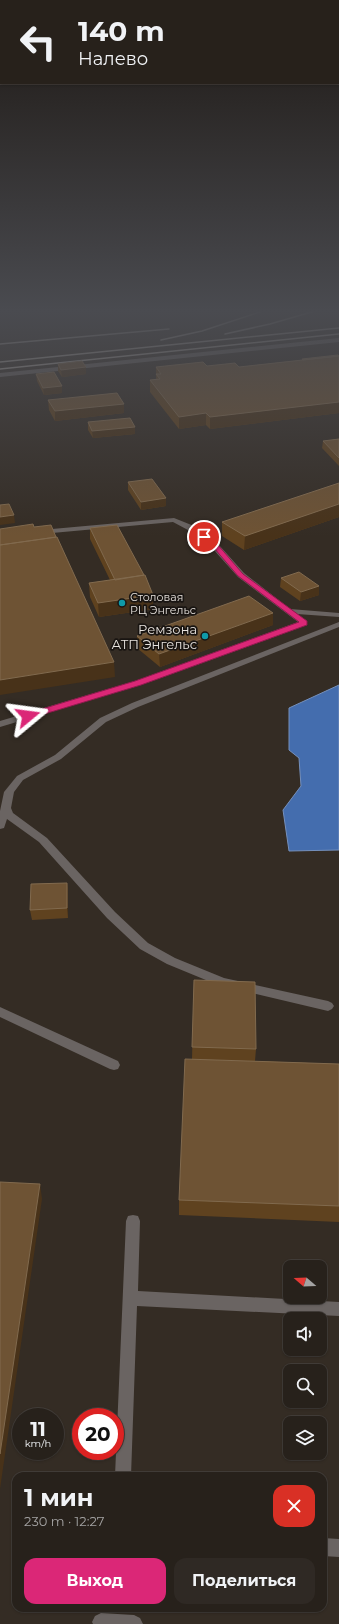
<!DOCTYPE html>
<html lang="ru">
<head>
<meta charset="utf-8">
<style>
	:root { --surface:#27211b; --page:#2f2924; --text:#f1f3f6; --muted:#a4a3a3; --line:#433e3a; --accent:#db2777 }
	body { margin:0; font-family:Montserrat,sans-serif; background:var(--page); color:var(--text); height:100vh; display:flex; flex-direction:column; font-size:15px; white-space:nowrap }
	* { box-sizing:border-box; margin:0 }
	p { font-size:13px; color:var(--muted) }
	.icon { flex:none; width:22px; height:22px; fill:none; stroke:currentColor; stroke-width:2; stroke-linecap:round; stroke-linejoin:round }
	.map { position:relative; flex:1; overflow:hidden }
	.drawer { position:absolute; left:12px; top:1472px; width:315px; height:140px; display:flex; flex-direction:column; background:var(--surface); border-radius:12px; box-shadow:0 1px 3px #0004,0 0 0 1px var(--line) }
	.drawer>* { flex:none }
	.banner { position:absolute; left:0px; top:0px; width:339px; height:84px; box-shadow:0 1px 3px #0004,0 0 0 1px var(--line); background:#27211b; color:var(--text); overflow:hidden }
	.needle { width:26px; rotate:289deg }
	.tools { position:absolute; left:283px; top:1260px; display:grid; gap:8px }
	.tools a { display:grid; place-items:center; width:44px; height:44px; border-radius:8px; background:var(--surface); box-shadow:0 1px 3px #0004,0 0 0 1px var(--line); font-size:20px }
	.speed { position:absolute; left:12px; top:1408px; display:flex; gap:8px; font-size:20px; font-weight:700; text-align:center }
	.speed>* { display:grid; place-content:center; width:52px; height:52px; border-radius:50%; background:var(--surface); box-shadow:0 1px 3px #0004,0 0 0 1px var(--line); line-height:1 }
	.speed small { font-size:10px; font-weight:400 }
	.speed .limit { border:6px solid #d22; background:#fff; color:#111 }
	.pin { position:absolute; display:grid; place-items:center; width:34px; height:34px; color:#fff; margin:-17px; border:2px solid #fff; border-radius:50%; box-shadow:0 1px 4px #0007 }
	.me { position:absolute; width:44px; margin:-22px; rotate:74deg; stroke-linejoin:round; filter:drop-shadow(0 0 3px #0008) }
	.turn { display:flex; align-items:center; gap:14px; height:84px; padding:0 12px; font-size:18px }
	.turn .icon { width:52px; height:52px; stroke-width:2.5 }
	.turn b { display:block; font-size:28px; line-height:34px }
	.round { display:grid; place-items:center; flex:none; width:42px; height:42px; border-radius:12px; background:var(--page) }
	.summary { display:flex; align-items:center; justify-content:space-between; height:68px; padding:0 12px }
	h1 { font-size:24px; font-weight:700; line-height:30px }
	.button { display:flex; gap:8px; margin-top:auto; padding:8px 12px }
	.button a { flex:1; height:46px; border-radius:12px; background:var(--accent); color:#fff; font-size:16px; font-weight:700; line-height:46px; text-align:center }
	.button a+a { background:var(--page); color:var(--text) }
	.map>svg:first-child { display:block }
	.water { fill:#446dae; stroke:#7590bc }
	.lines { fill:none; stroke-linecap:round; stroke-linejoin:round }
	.lane { fill:#6a6462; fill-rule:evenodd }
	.rail { stroke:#aca6a0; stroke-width:1.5 }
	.wall { fill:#5f421f }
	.shaded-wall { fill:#483219 }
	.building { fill:#6e5334; stroke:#816a4e }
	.route { fill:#db2777; stroke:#8e194d }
	.culture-dot { fill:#0f9aa8; stroke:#191512; stroke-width:1.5 }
	.labels { text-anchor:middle; stroke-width:3.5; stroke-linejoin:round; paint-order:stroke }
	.far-poi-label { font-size:11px; fill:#e7e2dd; stroke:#191512; text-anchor:start }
	.poi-label { font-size:13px; fill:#e7e2dd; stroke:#191512; text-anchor:end }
</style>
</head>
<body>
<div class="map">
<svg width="339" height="1624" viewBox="0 0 339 1624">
	<rect width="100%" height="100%" fill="#342c24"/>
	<path class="water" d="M339 685V850L289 851 283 810 301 786 299 758 289 750V708Z"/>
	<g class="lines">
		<path class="lane" d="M339 338V342L0 377V373Z
			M174 518 194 526 219 545 244 573 290 609 339 613V617L297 614 307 621V625L141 685 0 727V721L135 681 298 622 238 577 213 549 188 530 173 522 41 534 37 532 41 530Z
			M339 622V627L138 707 106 722 61 759 23 780 14 792 11 808 13 813 47 838 115 912 148 943 175 958 224 978 328 1001 332 1003 334 1006 332 1009 328 1011 218 985 167 964 140 949 107 918 39 842 7 819 4 828 0 829V811L4 792 17 776 55 755 100 718 132 703Z
			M0 1007 118 1061 120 1065 118 1069 114 1070 110 1069 0 1017Z
			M133 1215 138 1216 140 1221 138 1291 339 1302V1316L137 1306 131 1476H115L126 1221 128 1216Z
			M323 1538 339 1539V1557L323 1556Z
			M101 1613 134 1615 140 1618 143 1624H93L92 1622 95 1616Z"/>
		<path class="rail" d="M225 334 270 324 322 309
			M161 340 202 331 269 309
			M0 344 169 329
			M0 362 339 328
			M0 369 339 334"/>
	</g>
	<path class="wall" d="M339 356V413L210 429 206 425 179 429 150 392V380H156V367H239L302 360V359Z
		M58 364 86 367V374L62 377 58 371Z
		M36 374 62 393 44 395 37 381Z
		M48 400 124 413 55 421 49 410Z
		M88 422 135 434 93 438 88 430Z
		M339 439V466L322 448 323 441Z
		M128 482 166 498V506L141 510 128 490Z
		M339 483V517L244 550 222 536V522Z
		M90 528 153 609 99 617 90 597 89 583 110 580 90 539Z
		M281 578 319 595 300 601 280 587Z
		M273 625 160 667 137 648V636Z
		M67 883 68 892V918L32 920 30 910Z
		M194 980 256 1049 255 1061 339 1064V1222L179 1215V1200L192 1059Z"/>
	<path class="shaded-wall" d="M86 367V374L62 377 61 370Z
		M62 386V393L44 395 43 388Z
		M339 402V413L210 429V417Z
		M124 404V413L55 421V411Z
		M206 413V425L179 429V417Z
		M135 427V434L93 438 92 431Z
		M166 498V506L141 510V502Z
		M339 504V517L244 550 245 536Z
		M14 515 15 523 0 525V517Z
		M319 586V595L300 601 301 592Z
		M153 595V609L99 617 98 603Z
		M273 613V625L160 667 159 654Z
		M114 662 115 677 0 695V680Z
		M67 883 68 892V918L67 908Z
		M40 1184 42 1199 0 1489V1454Z"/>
	<path class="building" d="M338 355 339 356 303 360 302 359Z
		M339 356V402L210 417 206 413 179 417 150 380 160 379 156 374H161L156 367 203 362 207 366 235 363 239 367Z
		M82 361 86 367 61 370 58 364Z
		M54 372 62 386 43 388 36 374Z
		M117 393 124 404 55 411 48 400Z
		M130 418 135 427 92 431 88 422Z
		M339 439V458L323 441Z
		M152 479 166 498 141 502 128 482Z
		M339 483V504L245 536 222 522Z
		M9 504 14 515 0 517V505Z
		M33 524 34 527 51 525 56 537 0 545V529Z
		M117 525 144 575 115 580 90 528Z
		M57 537 114 662 0 680V545Z
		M299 572 319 586 301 592 281 578Z
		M145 575 153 595 98 603 89 583Z
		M249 596 273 613 159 654 137 636Z
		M67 883V908L30 910 31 884Z
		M194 980 255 982 256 1049 192 1047Z
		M185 1059 339 1064V1206L179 1200Z
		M0 1182 40 1184 0 1454Z"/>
	<linearGradient id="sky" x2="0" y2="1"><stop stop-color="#1d1814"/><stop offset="0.58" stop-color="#4a4b50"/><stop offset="1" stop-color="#4a4b50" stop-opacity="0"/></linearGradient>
	<rect width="339" height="536" fill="url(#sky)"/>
	<path class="route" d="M204 535 218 545 243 574 307 621V625L141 685 31 718H25L23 716 25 714 135 681 299 622 238 576 214 548 201 539 200 537Z"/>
	<g class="culture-dot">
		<circle cx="122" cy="603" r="4"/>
		<circle cx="205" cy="636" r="4"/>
	</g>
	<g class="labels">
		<g class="far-poi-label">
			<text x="130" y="601">Столовая<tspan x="130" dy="13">РЦ Энгельс</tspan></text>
		</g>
		<g class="poi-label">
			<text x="197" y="634">Ремзона<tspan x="197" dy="15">АТП Энгельс</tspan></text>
		</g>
	</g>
</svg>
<div class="tools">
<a><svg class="needle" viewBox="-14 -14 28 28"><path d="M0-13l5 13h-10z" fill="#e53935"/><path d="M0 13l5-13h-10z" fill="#a4a3a3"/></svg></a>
<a><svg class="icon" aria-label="sound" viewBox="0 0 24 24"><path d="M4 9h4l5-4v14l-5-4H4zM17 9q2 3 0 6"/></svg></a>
<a><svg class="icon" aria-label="search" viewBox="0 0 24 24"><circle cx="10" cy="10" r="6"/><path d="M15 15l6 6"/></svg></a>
<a><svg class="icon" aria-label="layers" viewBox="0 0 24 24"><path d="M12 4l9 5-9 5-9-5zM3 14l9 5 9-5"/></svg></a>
</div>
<div class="speed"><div>11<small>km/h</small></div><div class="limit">20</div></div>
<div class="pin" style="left:204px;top:537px;background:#d93025"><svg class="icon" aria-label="arrive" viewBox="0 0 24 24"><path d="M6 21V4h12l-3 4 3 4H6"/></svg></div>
<svg class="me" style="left:28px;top:716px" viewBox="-20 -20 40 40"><path d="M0-17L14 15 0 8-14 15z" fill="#db2777" stroke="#fff" stroke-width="4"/></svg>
<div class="banner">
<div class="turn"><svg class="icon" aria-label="left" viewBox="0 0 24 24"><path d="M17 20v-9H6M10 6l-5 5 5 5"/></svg><div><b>140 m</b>Налево</div></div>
</div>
<section class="drawer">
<div class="summary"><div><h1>1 мин</h1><p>230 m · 12:27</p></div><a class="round" style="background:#d93025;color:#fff"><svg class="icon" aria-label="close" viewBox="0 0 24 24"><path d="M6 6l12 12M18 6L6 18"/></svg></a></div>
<div class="button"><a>Выход</a><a>Поделиться</a></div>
</section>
</div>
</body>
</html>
